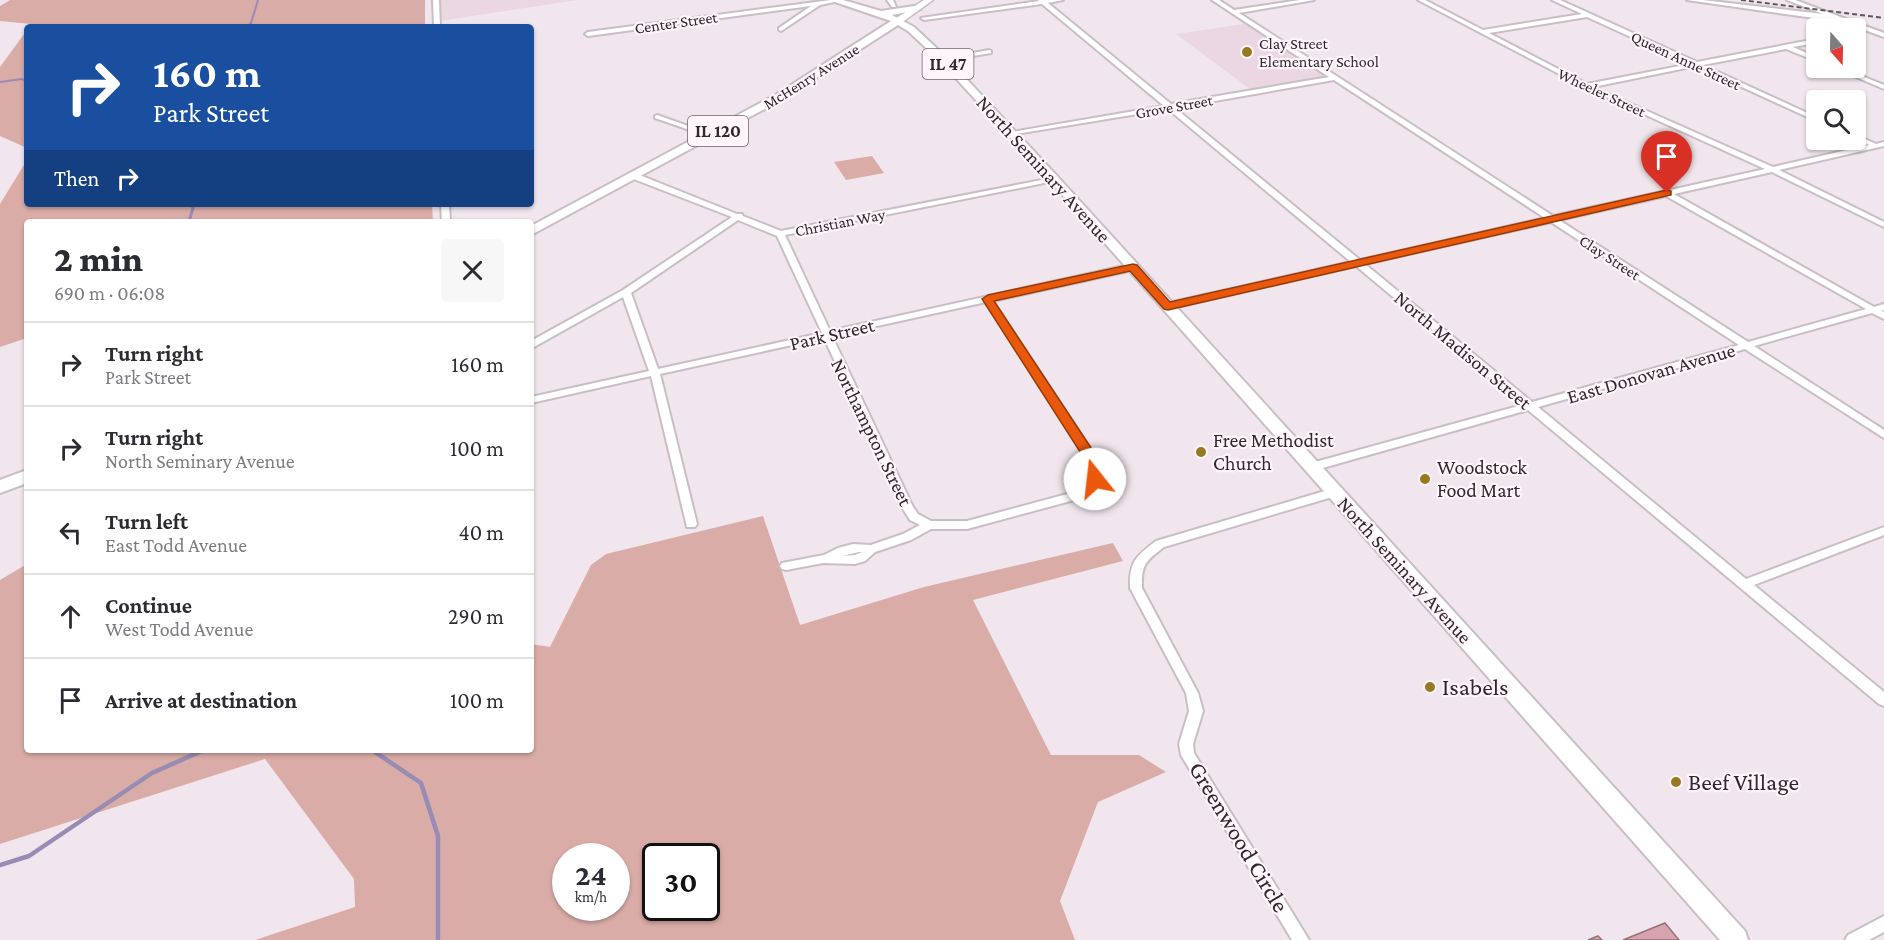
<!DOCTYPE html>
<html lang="en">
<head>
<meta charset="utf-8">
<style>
	:root { --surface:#fff; --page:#f7f7f7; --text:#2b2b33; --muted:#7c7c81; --line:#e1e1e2 }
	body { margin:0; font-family:"Crimson Pro",serif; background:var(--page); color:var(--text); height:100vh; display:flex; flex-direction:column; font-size:22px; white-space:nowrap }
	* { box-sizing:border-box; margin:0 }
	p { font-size:20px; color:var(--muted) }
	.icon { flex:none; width:33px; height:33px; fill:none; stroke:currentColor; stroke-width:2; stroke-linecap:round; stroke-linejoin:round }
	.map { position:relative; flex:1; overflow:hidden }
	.sheet { position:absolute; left:24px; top:219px; width:510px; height:534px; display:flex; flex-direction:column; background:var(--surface); border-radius:6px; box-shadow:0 2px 4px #0004 }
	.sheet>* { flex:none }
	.top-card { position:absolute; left:24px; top:24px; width:510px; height:183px; border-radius:6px; box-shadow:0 2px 4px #0004; background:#1a4fa0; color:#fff; overflow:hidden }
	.needle { width:39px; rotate:160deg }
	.tools { position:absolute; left:1806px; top:18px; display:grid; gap:12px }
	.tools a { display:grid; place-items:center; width:60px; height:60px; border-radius:6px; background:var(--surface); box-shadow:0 2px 4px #0004; font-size:30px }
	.speed { position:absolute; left:552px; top:843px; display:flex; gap:12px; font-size:30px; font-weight:700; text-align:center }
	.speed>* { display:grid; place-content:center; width:78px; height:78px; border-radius:50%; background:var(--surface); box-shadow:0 2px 4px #0004; line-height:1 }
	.speed small { font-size:15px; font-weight:400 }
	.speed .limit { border:3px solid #111; border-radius:9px; background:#fff; color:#111 }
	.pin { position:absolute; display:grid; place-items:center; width:51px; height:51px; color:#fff; margin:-62px -26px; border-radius:50% 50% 50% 0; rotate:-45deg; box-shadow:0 0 6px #0007 }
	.pin .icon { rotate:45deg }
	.me { position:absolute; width:66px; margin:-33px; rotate:344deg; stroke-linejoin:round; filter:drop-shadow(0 0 4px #0008) }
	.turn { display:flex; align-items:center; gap:21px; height:126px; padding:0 30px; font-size:27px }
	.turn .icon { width:78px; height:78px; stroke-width:2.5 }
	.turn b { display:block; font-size:42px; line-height:51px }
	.then { display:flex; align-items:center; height:57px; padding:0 30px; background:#0003; gap:12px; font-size:22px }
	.round { display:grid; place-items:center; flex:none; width:63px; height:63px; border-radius:6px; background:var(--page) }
	.overview { display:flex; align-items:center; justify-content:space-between; height:102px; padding:0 30px }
	h1 { font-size:36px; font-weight:800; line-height:45px }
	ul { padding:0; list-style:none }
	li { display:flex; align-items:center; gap:18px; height:84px; padding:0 30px; border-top:2px solid var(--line) }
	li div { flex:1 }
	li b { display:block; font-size:22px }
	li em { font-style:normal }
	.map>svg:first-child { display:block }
	.built { fill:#ead7e2 }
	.green { fill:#daaca7; fill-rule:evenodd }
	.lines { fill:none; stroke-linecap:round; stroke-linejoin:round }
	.stream-far2 { stroke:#988bb4; stroke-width:2 }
	.stream-far1 { stroke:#988bb4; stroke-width:3 }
	.stream { stroke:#988bb4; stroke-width:4.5 }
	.building { fill:#d6a3af; stroke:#96727a; stroke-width:1.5 }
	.street-casing { stroke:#c9bec4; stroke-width:4 }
	.secondary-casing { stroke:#c9bec4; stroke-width:3 }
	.primary-casing { stroke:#c9bec4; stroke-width:4 }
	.street { fill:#fff; fill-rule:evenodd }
	.secondary { fill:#fff; fill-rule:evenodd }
	.primary { fill:#fff; fill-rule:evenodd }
	.rail { stroke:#5d575a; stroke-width:2; stroke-dasharray:5 3; stroke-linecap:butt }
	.route { fill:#ea580c; stroke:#983908; stroke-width:1.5 }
	.poi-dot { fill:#967921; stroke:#fff4fa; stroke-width:2 }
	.labels { text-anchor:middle; stroke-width:4.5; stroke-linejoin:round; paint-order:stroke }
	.far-street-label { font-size:16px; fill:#2e292c; stroke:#fff4fa }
	.far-poi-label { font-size:16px; fill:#2e292c; stroke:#fff4fa; text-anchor:start }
	.shield { fill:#fff4fa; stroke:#6d666a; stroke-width:1.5 }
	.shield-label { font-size:18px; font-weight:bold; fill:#2e292c }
	.street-label { font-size:20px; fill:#2e292c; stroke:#fff4fa }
	.poi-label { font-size:20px; fill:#2e292c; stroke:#fff4fa; text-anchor:start }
	.near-poi-label { font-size:24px; fill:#2e292c; stroke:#fff4fa; text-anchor:start }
	.near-street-label { font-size:24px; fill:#2e292c; stroke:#fff4fa }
</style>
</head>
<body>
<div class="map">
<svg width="1884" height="940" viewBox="0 0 1884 940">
	<rect width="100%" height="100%" fill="#f1e6ed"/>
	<path class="built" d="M431 0H578L433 22Z
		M1250 23 1335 78 1254 92 1176 34Z"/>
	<path class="green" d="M10 0H425V27H29L31 24 0 21V6Z
		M27 30V148L0 136V67Z
		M872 156 884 173 846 180 834 162Z
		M27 160V204H432L433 222H27V338L0 347V204Z
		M763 516 800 625 924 587 1113 543 1123 561 973 600 1051 755H1139L1166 772 1098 802 1060 901 1075 940H255L355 907 354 879 265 759 0 844V580L27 564V750H531V644L550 647 591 565 606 554ZM616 856V908H566V856ZM706 856V908H656V856Z"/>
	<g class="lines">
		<path class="stream-far2" d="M247 27 251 23 258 0
			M0 82 22 79 27 82"/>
		<path class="stream-far1" d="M189 222 194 204"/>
		<path class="stream" d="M372 750 421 783 438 836V940
			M0 865 29 856 152 773 204 750"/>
	</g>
	<path class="building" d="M1665 923 1679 940H1623Z
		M1598 936 1602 940H1588Z"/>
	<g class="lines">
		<defs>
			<path id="street" d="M433 0H439L440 27H434Z
				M831 0 839 1 820 5 781 31 779 30V28L811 6 588 36 585 34 588 32Z
				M887 0H893L896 7H892Z
				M1038 0H1063L1048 3 1171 104 1329 77 1212 0H1219L1234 10 1300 0H1314L1239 13 1553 216 1765 169 1584 87 1418 0H1425L1483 30 1582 14 1552 0H1560L1697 62 1816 39V43L1793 47 1816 57V61L1786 49 1703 65 1816 117V121L1696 66 1593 87 1773 167 1869 145 1856 139V135L1876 144 1884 142V146L1779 170 1884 222V227L1772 172 1674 194 1874 307 1884 304V310L1881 311 1884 312V319L1872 313 1754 346 1884 430V438L1745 349 1538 407 1746 579 1884 527V535L1754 585 1884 692V706L1879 704 1528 410 1312 471 1308 470 1307 467 1308 464 1522 405 1356 266 1168 309 1165 308 1164 306 1168 303 1351 262 1168 109 1010 135V133L1012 132 1164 106 1042 4 924 20 921 18 1039 1ZM1587 17 1690 64 1587 84 1489 33ZM1334 80 1545 218 1360 260 1175 108ZM1666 196 1866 309 1748 342 1559 220ZM1551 222 1739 345 1532 402 1365 264Z
				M1687 0H1703L1823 14 1787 0H1795L1884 33V37L1832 18H1814Z
				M989 50 991 51V53L943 61 940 59Z
				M1835 68H1842L1884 85V89Z
				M657 115 711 134 712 135 707 136 655 118V116Z
				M631 174H637L737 214H742L743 216 781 231 1057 177V181H1054L785 235 830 331 1133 264 1136 265 1137 267 1133 270 993 301 1098 460C1104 479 1094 490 1078 499L967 529H931L911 540 875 552 865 561 855 564 823 563 786 570 782 569 780 566 782 563 824 555 838 548 853 544 871 545 903 534 920 525 910 520 903 509 824 338 660 374 697 524 695 527H687L651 376 531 403V397L649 371 623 297 534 347 531 348V341L623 290 732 217 631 178ZM738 220 777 236 822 333 658 369 631 293ZM986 302 1088 460C1093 478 1085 485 1071 493L967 521H931L918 514 913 507 832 336ZM859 552H862L855 555 842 556Z
				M441 204H449L450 222H442Z
				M1335 488 1340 492 1339 495 1164 547C1146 561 1141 564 1142 588L1198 693 1203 711 1193 744 1194 753 1309 940H1292L1181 755 1179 744 1189 711 1186 693 1130 588C1129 562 1136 556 1156 541Z
				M1884 916V932L1869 940H1845L1848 935Z"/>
			<path id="secondary" d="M924 0H933L901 23H895V19Z"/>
			<path id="primary" d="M829 0H843L881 11 921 5V9L892 15 914 27 946 57 1058 177 1745 931 1748 940H1720L1050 181 940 61 908 31 898 25 785 98 531 235V226L777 94 891 21Z
				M27 470V483L0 493V480Z"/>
		</defs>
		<use href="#street" class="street-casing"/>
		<use href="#secondary" class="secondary-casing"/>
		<use href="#primary" class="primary-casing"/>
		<use href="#street" class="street"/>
		<use href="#secondary" class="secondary"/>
		<use href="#primary" class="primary"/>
		<path class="rail" d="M1741 0 1884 18"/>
	</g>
	<path class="route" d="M1667 190 1671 191V195L1168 310 1164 309 1130 271 994 301 1099 460 1103 468 1102 479 1095 484 1088 479 1089 468 1086 461 982 299 988 295 1133 264 1137 265 1170 302Z"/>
	<g class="poi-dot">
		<circle cx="1247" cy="52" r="6"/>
		<circle cx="1201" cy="452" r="6"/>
		<circle cx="1425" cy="479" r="6"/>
		<circle cx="1430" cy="687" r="6"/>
		<circle cx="1676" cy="782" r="6"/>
	</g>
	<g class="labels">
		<g class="far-street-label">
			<text transform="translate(676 22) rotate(-8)" y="6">Center Street</text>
			<text transform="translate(1686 60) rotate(25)" y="6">Queen Anne Street</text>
			<text transform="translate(811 76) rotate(-32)" y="6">McHenry Avenue</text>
			<text transform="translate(1602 92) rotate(25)" y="6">Wheeler Street</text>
			<text transform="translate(1174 106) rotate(-10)" y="6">Grove Street</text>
			<text transform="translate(840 222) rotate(-11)" y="6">Christian Way</text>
			<text transform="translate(1610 257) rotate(33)" y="6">Clay Street</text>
		</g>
		<g class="far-poi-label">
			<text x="1259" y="49">Clay Street<tspan x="1259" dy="18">Elementary School</tspan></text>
		</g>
		<g class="shield">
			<rect x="922.5" y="49" width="51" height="30" rx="4.5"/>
			<rect x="688" y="116" width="60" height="30" rx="4.5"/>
		</g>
		<g class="shield-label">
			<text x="948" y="70">IL 47</text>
			<text x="718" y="137">IL 120</text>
		</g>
		<g class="street-label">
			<text transform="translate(1044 169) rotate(48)" y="7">North Seminary Avenue</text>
			<text transform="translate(832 334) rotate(-13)" y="7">Park Street</text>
			<text transform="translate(1463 350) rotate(40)" y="7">North Madison Street</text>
			<text transform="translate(1651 373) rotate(-16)" y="7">East Donovan Avenue</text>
			<text transform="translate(872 432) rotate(64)" y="7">Northampton Street</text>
			<text transform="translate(1405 570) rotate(48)" y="7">North Seminary Avenue</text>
		</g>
		<g class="poi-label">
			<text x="1213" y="447">Free Methodist<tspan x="1213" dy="23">Church</tspan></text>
			<text x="1437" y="474">Woodstock<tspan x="1437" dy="23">Food Mart</tspan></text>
		</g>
		<g class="near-poi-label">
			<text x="1442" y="695">Isabels</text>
			<text x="1688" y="790">Beef Village</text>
		</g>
		<g class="near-street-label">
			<text transform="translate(1239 837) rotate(59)" y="8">Greenwood Circle</text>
		</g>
	</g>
</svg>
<div class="tools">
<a><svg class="needle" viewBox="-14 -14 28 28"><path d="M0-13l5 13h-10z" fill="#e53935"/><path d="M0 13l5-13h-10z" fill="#7c7c81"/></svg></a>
<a><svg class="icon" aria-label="search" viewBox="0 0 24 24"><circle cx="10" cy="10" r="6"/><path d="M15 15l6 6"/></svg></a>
</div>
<div class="speed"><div>24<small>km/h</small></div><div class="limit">30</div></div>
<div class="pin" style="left:1667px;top:193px;background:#d93025"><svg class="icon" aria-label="arrive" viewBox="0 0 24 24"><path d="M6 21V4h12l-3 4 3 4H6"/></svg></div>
<svg class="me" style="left:1095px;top:479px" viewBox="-20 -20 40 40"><circle r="19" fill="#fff"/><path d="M0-13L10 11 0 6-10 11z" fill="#ea580c"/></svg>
<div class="top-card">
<div class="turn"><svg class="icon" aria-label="right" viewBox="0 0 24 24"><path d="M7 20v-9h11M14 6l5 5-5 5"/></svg><div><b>160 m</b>Park Street</div></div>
<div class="then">Then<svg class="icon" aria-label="right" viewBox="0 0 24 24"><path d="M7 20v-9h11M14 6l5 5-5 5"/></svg></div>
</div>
<section class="sheet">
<div class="overview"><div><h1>2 min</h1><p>690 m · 06:08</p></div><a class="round"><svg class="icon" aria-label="close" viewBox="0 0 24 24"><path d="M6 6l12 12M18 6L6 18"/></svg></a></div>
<ul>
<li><svg class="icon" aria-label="right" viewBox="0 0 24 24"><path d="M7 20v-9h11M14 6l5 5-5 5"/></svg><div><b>Turn right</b><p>Park Street</p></div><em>160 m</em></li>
<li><svg class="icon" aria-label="right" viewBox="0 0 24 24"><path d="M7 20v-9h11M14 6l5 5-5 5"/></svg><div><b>Turn right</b><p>North Seminary Avenue</p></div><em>100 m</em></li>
<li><svg class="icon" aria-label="left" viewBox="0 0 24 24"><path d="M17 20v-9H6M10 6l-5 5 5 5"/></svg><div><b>Turn left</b><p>East Todd Avenue</p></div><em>40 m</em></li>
<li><svg class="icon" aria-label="ahead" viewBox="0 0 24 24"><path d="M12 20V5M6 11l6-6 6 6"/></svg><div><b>Continue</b><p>West Todd Avenue</p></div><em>290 m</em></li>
<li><svg class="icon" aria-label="arrive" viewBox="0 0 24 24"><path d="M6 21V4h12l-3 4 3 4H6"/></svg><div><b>Arrive at destination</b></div><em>100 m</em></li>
</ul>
</section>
</div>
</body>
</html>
